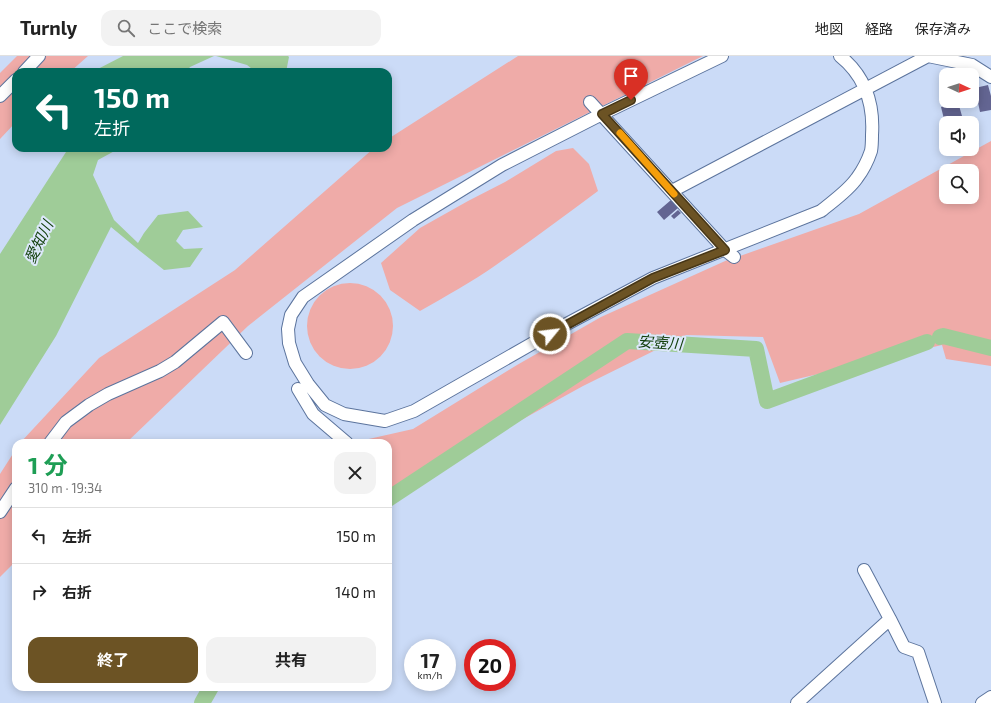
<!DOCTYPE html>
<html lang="ja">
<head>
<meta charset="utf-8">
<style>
	:root { --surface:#fff; --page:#f2f2f2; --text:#222; --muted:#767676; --line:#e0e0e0; --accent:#6c5324 }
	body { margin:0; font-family:"Exo 2","Noto Sans JP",sans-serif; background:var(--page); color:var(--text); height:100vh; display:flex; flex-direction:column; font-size:15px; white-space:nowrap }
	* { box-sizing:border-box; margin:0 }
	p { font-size:13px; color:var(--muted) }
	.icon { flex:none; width:22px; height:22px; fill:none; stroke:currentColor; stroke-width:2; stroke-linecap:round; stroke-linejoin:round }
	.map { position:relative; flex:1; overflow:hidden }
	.drawer { position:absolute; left:12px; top:383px; width:380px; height:252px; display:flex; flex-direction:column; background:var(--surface); border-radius:12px; box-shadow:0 2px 10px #0003 }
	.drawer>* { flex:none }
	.guide { position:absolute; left:12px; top:12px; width:380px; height:84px; border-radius:12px; box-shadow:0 2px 10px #0003; background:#00695c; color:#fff; overflow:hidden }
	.needle { width:26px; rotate:93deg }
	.tools { position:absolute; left:939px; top:12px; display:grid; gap:8px }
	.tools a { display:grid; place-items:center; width:40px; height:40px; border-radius:8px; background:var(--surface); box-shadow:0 2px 10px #0003; font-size:20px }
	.speed { position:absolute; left:404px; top:583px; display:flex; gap:8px; font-size:20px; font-weight:700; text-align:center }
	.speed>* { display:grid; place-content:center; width:52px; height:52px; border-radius:50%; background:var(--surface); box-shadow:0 2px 10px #0003; line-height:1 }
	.speed small { font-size:10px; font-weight:400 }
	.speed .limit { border:6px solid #d22; background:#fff; color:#111 }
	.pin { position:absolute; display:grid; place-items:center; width:34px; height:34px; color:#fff; margin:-41px -17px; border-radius:50% 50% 50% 0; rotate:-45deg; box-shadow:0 0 4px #0007 }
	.pin .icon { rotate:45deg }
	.me { position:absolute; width:44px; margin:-22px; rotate:61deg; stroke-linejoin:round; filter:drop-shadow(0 0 3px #0008) }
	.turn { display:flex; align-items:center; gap:14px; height:84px; padding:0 16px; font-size:18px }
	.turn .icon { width:52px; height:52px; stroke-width:2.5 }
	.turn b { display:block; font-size:28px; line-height:34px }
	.round { display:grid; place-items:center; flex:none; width:42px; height:42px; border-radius:12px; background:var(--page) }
	.overview { display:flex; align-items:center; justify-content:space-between; height:68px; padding:0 16px }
	h1 { font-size:24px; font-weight:700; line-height:30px; color:#1e9e55 }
	.action { display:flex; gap:8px; margin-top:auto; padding:8px 16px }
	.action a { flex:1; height:46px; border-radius:12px; background:var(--accent); color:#fff; font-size:16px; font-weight:700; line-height:46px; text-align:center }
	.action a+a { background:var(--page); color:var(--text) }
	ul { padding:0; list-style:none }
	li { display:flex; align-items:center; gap:12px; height:56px; padding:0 16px; border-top:1px solid var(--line) }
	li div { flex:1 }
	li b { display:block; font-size:15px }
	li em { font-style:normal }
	header { display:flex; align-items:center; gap:24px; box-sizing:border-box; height:56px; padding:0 20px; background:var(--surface); border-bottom:1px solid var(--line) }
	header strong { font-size:19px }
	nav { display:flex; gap:22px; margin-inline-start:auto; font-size:14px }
	.search { width:280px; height:36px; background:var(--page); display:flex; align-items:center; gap:10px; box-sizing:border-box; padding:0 14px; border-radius:12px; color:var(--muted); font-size:15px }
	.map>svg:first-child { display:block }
	.green { fill:#efaba8; fill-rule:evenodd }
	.water { fill:#9fcc98 }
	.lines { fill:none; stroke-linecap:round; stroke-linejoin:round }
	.river { stroke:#9fcc98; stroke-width:16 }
	.building { fill:#636592 }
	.minor-casing { stroke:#5c749d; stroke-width:14 }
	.minor { stroke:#fff; stroke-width:12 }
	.route-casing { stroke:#463617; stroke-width:10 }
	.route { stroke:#6c5324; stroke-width:7 }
	.slow { stroke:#f59e0b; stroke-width:7 }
	.labels { text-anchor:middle; stroke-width:4; stroke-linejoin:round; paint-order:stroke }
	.water-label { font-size:15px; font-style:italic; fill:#14410e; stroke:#dde8fb }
</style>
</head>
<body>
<header>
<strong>Turnly</strong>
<div class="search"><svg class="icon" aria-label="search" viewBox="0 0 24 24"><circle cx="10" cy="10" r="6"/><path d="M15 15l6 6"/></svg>ここで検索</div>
<nav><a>地図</a><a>経路</a><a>保存済み</a></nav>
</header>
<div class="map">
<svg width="991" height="647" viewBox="0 0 991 647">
	<rect width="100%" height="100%" fill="#cbdbf7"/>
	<path class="green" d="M17 0H88L70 16H16V66L0 83V17Z
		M518 0H703L397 152 248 270 126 387H20L99 302 235 214 374 92H388V83Z
		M991 85V310L946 303 942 289 780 327 763 281 686 279 583 330 388 437V387H351L413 373 517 309 601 261 734 201 740 200 859 158ZM946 115H972V141H946Z
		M573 92 589 108 598 135C564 160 531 185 496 209 472 226 446 240 420 255L390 234 381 207 420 172 468 145 505 126 556 95Z
		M307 270a43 43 0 1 1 86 0a43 43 0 1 1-86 0Z
		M16 393V505L0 521V418Z"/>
	<path class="water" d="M123 0H214L190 11 186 16H92Z
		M216 0H288L289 1 286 16H256L247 9Z
		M67 92H120L98 104 93 119 114 164 138 187 144 177 158 159 188 155 203 171 183 174 176 185 184 193 203 192 190 211 164 214 140 195 111 171 56 280 0 369V198L66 96Z"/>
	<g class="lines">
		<path class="river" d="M940 281 943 280 991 292
			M388 443 627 285 756 293 767 345 927 286
			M202 647 211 631"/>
	</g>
	<path class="building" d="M988 29 991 40V54L980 56 975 32Z
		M958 46 964 67H945L941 51Z
		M671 144 678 152 664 164 657 156Z
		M678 154 681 157 674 163 671 160Z"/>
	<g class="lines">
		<defs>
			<path id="minor" d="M722 0 602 58 502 109 413 164 303 241 291 259 288 273 289 287 295 307 308 328 325 349 344 358 385 365 414 355 563 270 653 222 821 155C833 145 848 135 857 122 863 114 868 104 871 95 872 90 872 84 872 79 874 48 865 20 840 0
				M24 16 39 0
				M0 40 16 24
				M590 46 725 194 734 201
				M672 135 928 0 972 9 991 21
				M298 333 313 358 347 387
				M50 387 66 366 89 349 108 338 160 315 175 306 223 266 246 297
				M0 456 16 432
				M890 563 904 591 918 596 935 647
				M797 647 890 563 864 514
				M982 647 991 641"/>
		</defs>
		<use href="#minor" class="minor-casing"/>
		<use href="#minor" class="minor"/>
	</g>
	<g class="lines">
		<defs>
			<path id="route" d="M550 278 653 222 725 194 602 58 631 44"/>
		</defs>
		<use href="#route" class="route-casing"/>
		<use href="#route" class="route"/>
		<path class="slow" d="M620 77 674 138"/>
	</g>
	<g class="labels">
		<g class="water-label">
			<text transform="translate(39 186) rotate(-64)" y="5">愛知川</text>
			<text transform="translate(660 287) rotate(4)" y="5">安壺川</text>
		</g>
	</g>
</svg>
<div class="tools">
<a><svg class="needle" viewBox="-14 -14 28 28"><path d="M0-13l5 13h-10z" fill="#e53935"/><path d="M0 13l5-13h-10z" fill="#767676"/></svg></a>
<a><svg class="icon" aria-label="sound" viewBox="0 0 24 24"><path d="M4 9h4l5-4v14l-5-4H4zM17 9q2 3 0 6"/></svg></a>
<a><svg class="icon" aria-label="search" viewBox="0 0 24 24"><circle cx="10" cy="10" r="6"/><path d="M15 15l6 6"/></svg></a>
</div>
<div class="speed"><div>17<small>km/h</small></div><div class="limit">20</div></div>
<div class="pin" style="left:631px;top:44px;background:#d93025"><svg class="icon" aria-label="arrive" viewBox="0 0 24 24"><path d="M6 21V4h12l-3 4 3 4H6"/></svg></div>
<svg class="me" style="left:550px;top:278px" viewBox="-20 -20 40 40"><circle r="17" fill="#6c5324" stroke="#fff" stroke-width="3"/><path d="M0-11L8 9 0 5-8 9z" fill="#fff"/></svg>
<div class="guide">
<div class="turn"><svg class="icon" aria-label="left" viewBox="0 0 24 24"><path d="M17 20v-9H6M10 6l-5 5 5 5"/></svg><div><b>150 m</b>左折</div></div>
</div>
<section class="drawer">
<div class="overview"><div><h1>1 分</h1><p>310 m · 19:34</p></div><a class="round"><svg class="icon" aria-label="close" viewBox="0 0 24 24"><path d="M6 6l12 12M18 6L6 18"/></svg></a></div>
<ul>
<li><svg class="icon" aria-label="left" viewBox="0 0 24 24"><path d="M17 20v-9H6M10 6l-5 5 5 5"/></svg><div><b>左折</b></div><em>150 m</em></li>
<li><svg class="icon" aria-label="right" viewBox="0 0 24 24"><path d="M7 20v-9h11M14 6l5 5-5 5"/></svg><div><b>右折</b></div><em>140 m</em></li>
</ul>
<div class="action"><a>終了</a><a>共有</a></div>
</section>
</div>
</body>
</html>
